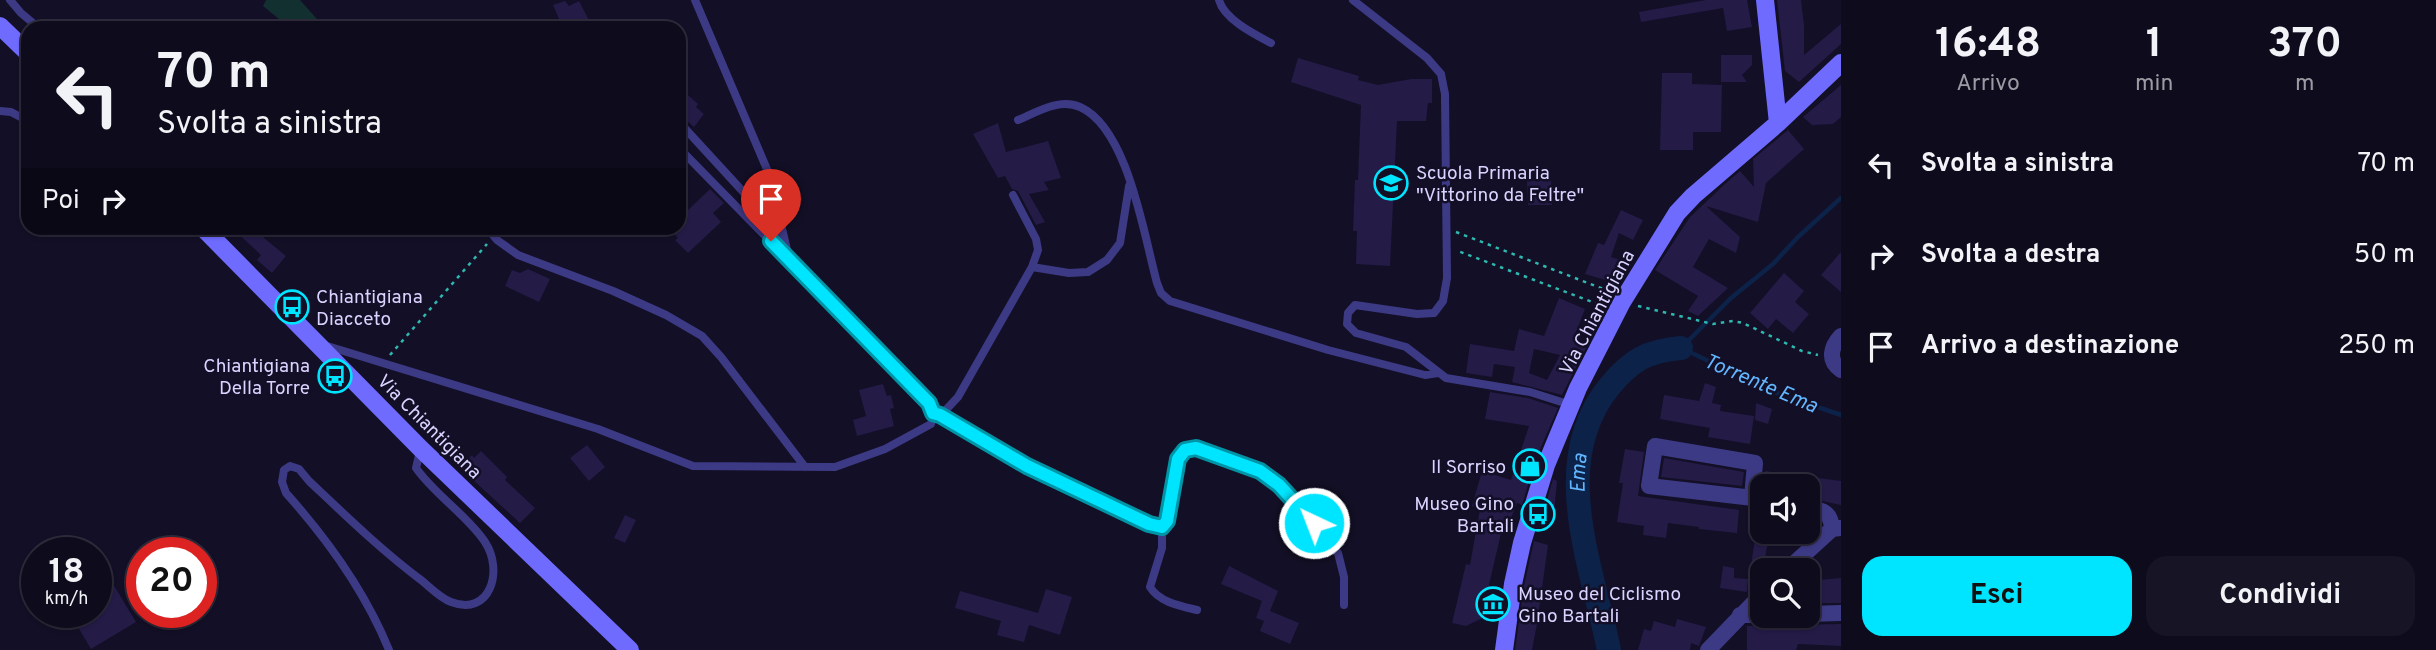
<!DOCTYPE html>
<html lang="it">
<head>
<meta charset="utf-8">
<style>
	:root { --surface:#0e0b1c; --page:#171425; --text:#f1f3f6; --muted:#9b9ba3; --line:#2e2b3b; --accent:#00e5ff }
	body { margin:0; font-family:Overpass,sans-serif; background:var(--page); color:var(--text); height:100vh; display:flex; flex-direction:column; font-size:26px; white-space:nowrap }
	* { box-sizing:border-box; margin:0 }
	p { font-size:23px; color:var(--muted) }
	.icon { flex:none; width:38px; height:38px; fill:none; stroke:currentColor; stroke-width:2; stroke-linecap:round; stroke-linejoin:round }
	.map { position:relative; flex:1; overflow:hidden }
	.sheet { display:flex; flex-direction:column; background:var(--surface); width:595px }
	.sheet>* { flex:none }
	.guide { position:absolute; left:21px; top:21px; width:665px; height:214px; border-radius:21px; box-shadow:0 2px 5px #0004,0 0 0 2px var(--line); background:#0e0b1c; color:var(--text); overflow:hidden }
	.fabs { position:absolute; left:1750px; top:474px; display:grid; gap:14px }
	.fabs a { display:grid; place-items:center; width:70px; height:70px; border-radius:14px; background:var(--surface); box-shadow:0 2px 5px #0004,0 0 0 2px var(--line); font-size:35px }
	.speed { position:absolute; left:21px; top:537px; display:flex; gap:14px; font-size:35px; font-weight:700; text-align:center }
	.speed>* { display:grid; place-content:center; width:91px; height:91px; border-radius:50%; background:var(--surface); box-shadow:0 2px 5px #0004,0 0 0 2px var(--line); line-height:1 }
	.speed small { font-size:18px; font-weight:400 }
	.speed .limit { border:10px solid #d22; background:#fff; color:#111 }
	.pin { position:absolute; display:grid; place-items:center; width:60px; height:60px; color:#fff; margin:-72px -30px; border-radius:50% 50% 50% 0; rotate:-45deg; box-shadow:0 0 7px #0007 }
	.pin .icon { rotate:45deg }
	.me { position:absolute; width:77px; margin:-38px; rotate:317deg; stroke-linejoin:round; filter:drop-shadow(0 0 5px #0008) }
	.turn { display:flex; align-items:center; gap:24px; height:147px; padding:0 21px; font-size:32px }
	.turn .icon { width:91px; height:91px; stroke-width:2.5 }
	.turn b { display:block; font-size:49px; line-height:60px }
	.then { display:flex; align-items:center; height:66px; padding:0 21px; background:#0003; gap:14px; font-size:26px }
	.eta { display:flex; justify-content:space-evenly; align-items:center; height:119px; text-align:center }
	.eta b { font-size:42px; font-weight:700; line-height:49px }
	.button { display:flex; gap:14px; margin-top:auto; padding:14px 21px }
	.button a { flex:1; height:80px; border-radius:21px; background:var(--accent); color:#111; font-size:28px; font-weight:700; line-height:80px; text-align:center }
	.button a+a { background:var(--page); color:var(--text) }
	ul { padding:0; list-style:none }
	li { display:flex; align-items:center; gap:21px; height:91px; padding:0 21px }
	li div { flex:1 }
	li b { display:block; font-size:26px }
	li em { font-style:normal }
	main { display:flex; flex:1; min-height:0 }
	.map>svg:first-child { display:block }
	.green { fill:#12302f }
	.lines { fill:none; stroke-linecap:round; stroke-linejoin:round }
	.stream { stroke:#0c2248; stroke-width:4.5 }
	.river { stroke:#0c2248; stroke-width:24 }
	.building { fill:#241b47; fill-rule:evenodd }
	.path { stroke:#2fb8b0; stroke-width:2.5; stroke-dasharray:3.5 5; stroke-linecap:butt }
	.lane { stroke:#3d3a85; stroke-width:8 }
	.street { stroke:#3d3a85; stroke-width:16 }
	.secondary { stroke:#6f6bff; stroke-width:18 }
	.route-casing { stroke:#0095a6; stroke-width:18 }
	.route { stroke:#00e5ff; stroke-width:12 }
	.labels { text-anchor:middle; stroke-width:5; stroke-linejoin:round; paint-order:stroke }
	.poi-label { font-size:19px; fill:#d9d4ff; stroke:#130f26; text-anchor:start }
	.street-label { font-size:19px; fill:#d9d4ff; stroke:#130f26 }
	.water-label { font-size:21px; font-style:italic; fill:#62b6ff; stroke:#130f26 }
</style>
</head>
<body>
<main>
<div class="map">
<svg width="1841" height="650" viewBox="0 0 1841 650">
	<rect width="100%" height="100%" fill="#130f26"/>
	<path class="green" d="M266 0H300L325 28H290L263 6Z"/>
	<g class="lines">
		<path class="stream" d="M1841 198 1798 237 1773 264 1731 298 1681 348 1777 393 1841 415"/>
		<path class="river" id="s1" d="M1609 650C1592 566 1548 462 1609 387 1631 360 1647 351 1681 348"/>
	</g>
	<path class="building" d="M1706 0H1747L1752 27 1727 31 1723 8 1641 22 1639 12Z
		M1777 0H1801L1804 25V55L1841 24V44L1799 82 1785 71Z
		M565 1 569 6 579 1 593 28H563L553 5Z
		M1721 55H1752V65L1742 75 1747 82H1721Z
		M1298 58 1359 76 1358 80 1378 85 1411 79H1432V103H1428L1426 121H1397L1390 266 1356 264 1357 231H1353L1355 180H1358L1361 105 1291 82Z
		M1662 73H1692V84L1722 85 1721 132H1693V150H1660Z
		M1841 85V117L1833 124 1812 125 1803 117Z
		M679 87 698 104 696 107 704 114 694 127 679 114Z
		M998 123 1006 152 1048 141 1061 178 1044 182 1049 190 1029 194 1045 222 1036 225 1018 191 1012 189 1005 176 998 178 973 134Z
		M1788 130 1804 149 1766 183 1758 222 1706 206 1740 237 1736 253 1709 239 1693 267 1728 288 1698 316 1688 311 1698 296 1655 270 1690 217 1726 183 1740 171 1754 187 1753 159Z
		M1551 180 1552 205H1528L1527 181Z
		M710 189 724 203 713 213 721 222 688 253 675 240 678 238 669 228H679V204L686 212Z
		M1621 210 1643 220 1633 240 1619 233 1611 257 1623 261 1612 282 1585 274 1598 243 1604 245Z
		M232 228H262L264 238 286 256 272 273 257 260 261 255Z
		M1841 252V292L1821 275Z
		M528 269 550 279 539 302 505 286 512 270 520 273Z
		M1784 273 1804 291 1795 302 1809 314 1793 333 1776 319 1768 329 1750 313Z
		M1559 298 1585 309 1574 337 1588 344 1562 395 1512 382 1515 367 1494 364 1492 377 1466 373 1470 344 1514 351 1519 329 1544 336ZM1534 349 1560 355 1547 380 1529 373Z
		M1705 383 1716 387 1712 403 1721 405 1720 411 1754 416 1750 444 1708 437 1710 428 1660 419 1664 395 1699 401Z
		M883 384 887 396 891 395 894 408 890 409 894 426 857 436 853 420 866 416 859 390Z
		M1490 392 1528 398 1558 408 1535 461 1522 505 1517 503 1511 518 1505 516 1489 585 1494 595 1491 609 1487 616 1466 626 1452 623 1466 564 1470 565 1480 509 1472 506 1482 471 1511 480 1529 426 1485 419Z
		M1756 403 1772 409 1768 424 1755 420Z
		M587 445 605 467 589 481 570 458Z
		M1625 449 1644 452 1638 496 1739 510 1737 533 1699 529V527L1668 523 1666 538 1643 535 1644 526 1617 522 1623 483H1619Z
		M481 451 507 477 505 480 535 508 520 523 460 468 472 455 474 458Z
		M1664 458 1744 472 1742 486 1661 477Z
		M1765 471 1841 481V505L1808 498V486H1764Z
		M1553 479 1557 481 1554 513 1543 514Z
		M625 515 636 520 625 543 614 538Z
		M1756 532H1770L1762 573 1750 572Z
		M1534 541 1548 545 1537 624 1532 650H1515L1524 586Z
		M1229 566 1278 591 1270 611 1299 623 1290 644 1260 631 1264 621 1256 618 1262 601 1221 584Z
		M1723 566 1734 568V578L1748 579 1747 592 1720 588Z
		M107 574 136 622 91 649 69 612H96V580Z
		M1841 578V603H1808V581Z
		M1046 589 1072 597 1060 635 1029 625 1024 642 997 635 1001 621 955 608 960 591 1038 613Z
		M1677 619 1706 627 1699 646 1691 643 1690 650H1638L1644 629 1651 631 1654 621 1675 627Z
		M1841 624V646L1798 644 1796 650H1747V626Z"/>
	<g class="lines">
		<path class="path" d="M1456 232 1606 290 1600 305 1458 251
			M1638 306 1713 324 1733 321 1743 323 1802 351 1818 355
			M390 355 487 244"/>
		<path class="lane" d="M10 0 21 13 39 28
			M695 0 769 174 789 258
			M1219 0C1224 19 1254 34 1271 43
			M1353 0 1427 58 1441 74 1445 94 1447 278 1443 301 1434 313 1417 314 1355 305 1348 313 1347 324 1356 333 1406 347 1446 378 1530 392 1571 405
			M0 111 11 112 28 121
			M1018 120C1037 112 1059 98 1080 107 1128 128 1144 236 1157 283L1161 293 1170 301 1328 350 1425 375 1438 373
			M679 122 781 233
			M487 228 497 240 518 255 613 291 666 315 702 336 721 357 805 467
			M1032 267 1069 273 1088 272 1107 260 1120 243 1129 186
			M324 345 598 429 693 466 835 467 885 449 931 424 933 413 929 403 679 148
			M936 414 941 415 958 397 1032 267 1038 250 1036 239 1013 195
			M941 415 1027 466 1149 524 1162 527 1167 521 1178 459 1185 450 1197 448 1260 471 1279 485 1314 523 1338 553 1344 577V605
			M1162 527V548L1150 587C1159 602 1180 606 1197 610
			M1304 540 1307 515
			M389 650C365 591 329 541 286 493L282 482 284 470 290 466 299 469 309 481C345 515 381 550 421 580 430 587 440 598 451 602 490 617 504 571 485 542 468 516 435 495 416 468L420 451"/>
		<path class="street" d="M1841 336C1831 347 1827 360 1841 370
			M1752 498 1755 463 1655 446 1649 486 1762 499
			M1808 508C1823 510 1831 512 1832 529
			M1787 570 1832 529 1841 528
			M1808 614 1841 613
			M1740 615H1762
			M1708 650 1762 594"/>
		<path class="secondary" d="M1765 0 1778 123
			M0 26 28 53
			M203 228 421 449 630 650
			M1504 650 1513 584 1522 543 1546 465 1578 388 1622 302 1677 213 1693 196 1778 123 1841 63"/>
	</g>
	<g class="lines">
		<defs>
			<path id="route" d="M771 241 929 403 933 413 940 415 1027 466 1149 524 1162 527 1167 521 1178 459 1185 450 1196 448 1260 471 1279 485 1314 523"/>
		</defs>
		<use href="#route" class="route-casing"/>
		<use href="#route" class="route"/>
	</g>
	<defs>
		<symbol id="school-ring" viewBox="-11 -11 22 22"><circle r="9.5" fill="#130f26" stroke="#00e5ff" stroke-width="1.5"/><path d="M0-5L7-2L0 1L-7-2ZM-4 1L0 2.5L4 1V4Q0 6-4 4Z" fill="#00e5ff"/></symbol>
		<symbol id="bus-ring" viewBox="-11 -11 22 22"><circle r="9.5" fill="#130f26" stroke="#00e5ff" stroke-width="1.5"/><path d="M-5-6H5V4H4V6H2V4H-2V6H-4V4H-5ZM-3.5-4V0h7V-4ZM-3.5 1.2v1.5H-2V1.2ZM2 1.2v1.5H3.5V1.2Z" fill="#00e5ff"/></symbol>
		<symbol id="shop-ring" viewBox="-11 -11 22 22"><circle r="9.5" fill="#130f26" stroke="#00e5ff" stroke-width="1.5"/><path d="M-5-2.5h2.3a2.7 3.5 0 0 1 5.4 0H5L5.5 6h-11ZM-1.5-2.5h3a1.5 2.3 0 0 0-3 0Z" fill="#00e5ff"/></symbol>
		<symbol id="museum-ring" viewBox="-11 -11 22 22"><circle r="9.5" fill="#130f26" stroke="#00e5ff" stroke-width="1.5"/><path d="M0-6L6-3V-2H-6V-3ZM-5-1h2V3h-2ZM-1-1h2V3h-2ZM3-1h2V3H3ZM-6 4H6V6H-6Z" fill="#00e5ff"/></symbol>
	</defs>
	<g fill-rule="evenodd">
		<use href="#school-ring" x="1372" y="164" width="38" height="38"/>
		<use href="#bus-ring" x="273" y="288" width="38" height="38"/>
		<use href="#bus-ring" x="316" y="357" width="38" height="38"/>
		<use href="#shop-ring" x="1511" y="447" width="38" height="38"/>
		<use href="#bus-ring" x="1519" y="495" width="38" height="38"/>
		<use href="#museum-ring" x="1474" y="585" width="38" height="38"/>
	</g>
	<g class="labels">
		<g class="poi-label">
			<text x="1416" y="179">Scuola Primaria<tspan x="1416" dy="22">"Vittorino da Feltre"</tspan></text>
			<text x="316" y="303">Chiantigiana<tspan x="316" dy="22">Diacceto</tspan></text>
			<text x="310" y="372" text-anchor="end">Chiantigiana<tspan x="310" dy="22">Della Torre</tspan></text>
			<text x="1506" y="473" text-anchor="end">Il Sorriso</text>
			<text x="1514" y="510" text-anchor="end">Museo Gino<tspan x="1514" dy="22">Bartali</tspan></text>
			<text x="1518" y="600">Museo del Ciclismo<tspan x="1518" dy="22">Gino Bartali</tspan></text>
		</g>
		<g class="street-label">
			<text transform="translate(1596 312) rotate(-62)" y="7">Via Chiantigiana</text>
			<text transform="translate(430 426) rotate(45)" y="7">Via Chiantigiana</text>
		</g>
		<g class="water-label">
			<text transform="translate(1761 383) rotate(23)" y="7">Torrente Ema</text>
			<text dy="7" stroke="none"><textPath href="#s1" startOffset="180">Ema</textPath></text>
		</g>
	</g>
</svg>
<div class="fabs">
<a><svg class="icon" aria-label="sound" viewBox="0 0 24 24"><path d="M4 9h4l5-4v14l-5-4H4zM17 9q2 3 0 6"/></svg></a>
<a><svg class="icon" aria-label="search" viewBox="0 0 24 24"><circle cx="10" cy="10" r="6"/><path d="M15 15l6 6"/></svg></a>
</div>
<div class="speed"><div>18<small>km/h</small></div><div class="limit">20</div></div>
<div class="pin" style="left:771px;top:241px;background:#d93025"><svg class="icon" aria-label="arrive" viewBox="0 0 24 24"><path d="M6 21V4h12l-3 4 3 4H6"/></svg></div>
<svg class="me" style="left:1314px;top:523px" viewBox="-20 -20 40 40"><circle r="17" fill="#00e5ff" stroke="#fff" stroke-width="3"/><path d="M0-11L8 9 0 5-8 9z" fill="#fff"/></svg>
<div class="guide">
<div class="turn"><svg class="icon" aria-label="left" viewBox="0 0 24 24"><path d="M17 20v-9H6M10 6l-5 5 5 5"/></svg><div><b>70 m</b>Svolta a sinistra</div></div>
<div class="then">Poi<svg class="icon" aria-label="right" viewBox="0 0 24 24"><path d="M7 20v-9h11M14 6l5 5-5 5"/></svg></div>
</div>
</div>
<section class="sheet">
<div class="eta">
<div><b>16:48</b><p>Arrivo</p></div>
<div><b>1</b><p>min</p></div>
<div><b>370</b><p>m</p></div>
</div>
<ul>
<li><svg class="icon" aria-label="left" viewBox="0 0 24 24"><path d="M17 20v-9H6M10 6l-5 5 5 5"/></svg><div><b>Svolta a sinistra</b></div><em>70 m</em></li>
<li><svg class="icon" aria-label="right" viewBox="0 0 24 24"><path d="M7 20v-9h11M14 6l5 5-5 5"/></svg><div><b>Svolta a destra</b></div><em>50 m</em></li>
<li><svg class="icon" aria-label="arrive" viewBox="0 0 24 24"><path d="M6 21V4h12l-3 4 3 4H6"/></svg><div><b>Arrivo a destinazione</b></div><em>250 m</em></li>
</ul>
<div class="button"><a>Esci</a><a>Condividi</a></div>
</section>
</main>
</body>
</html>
